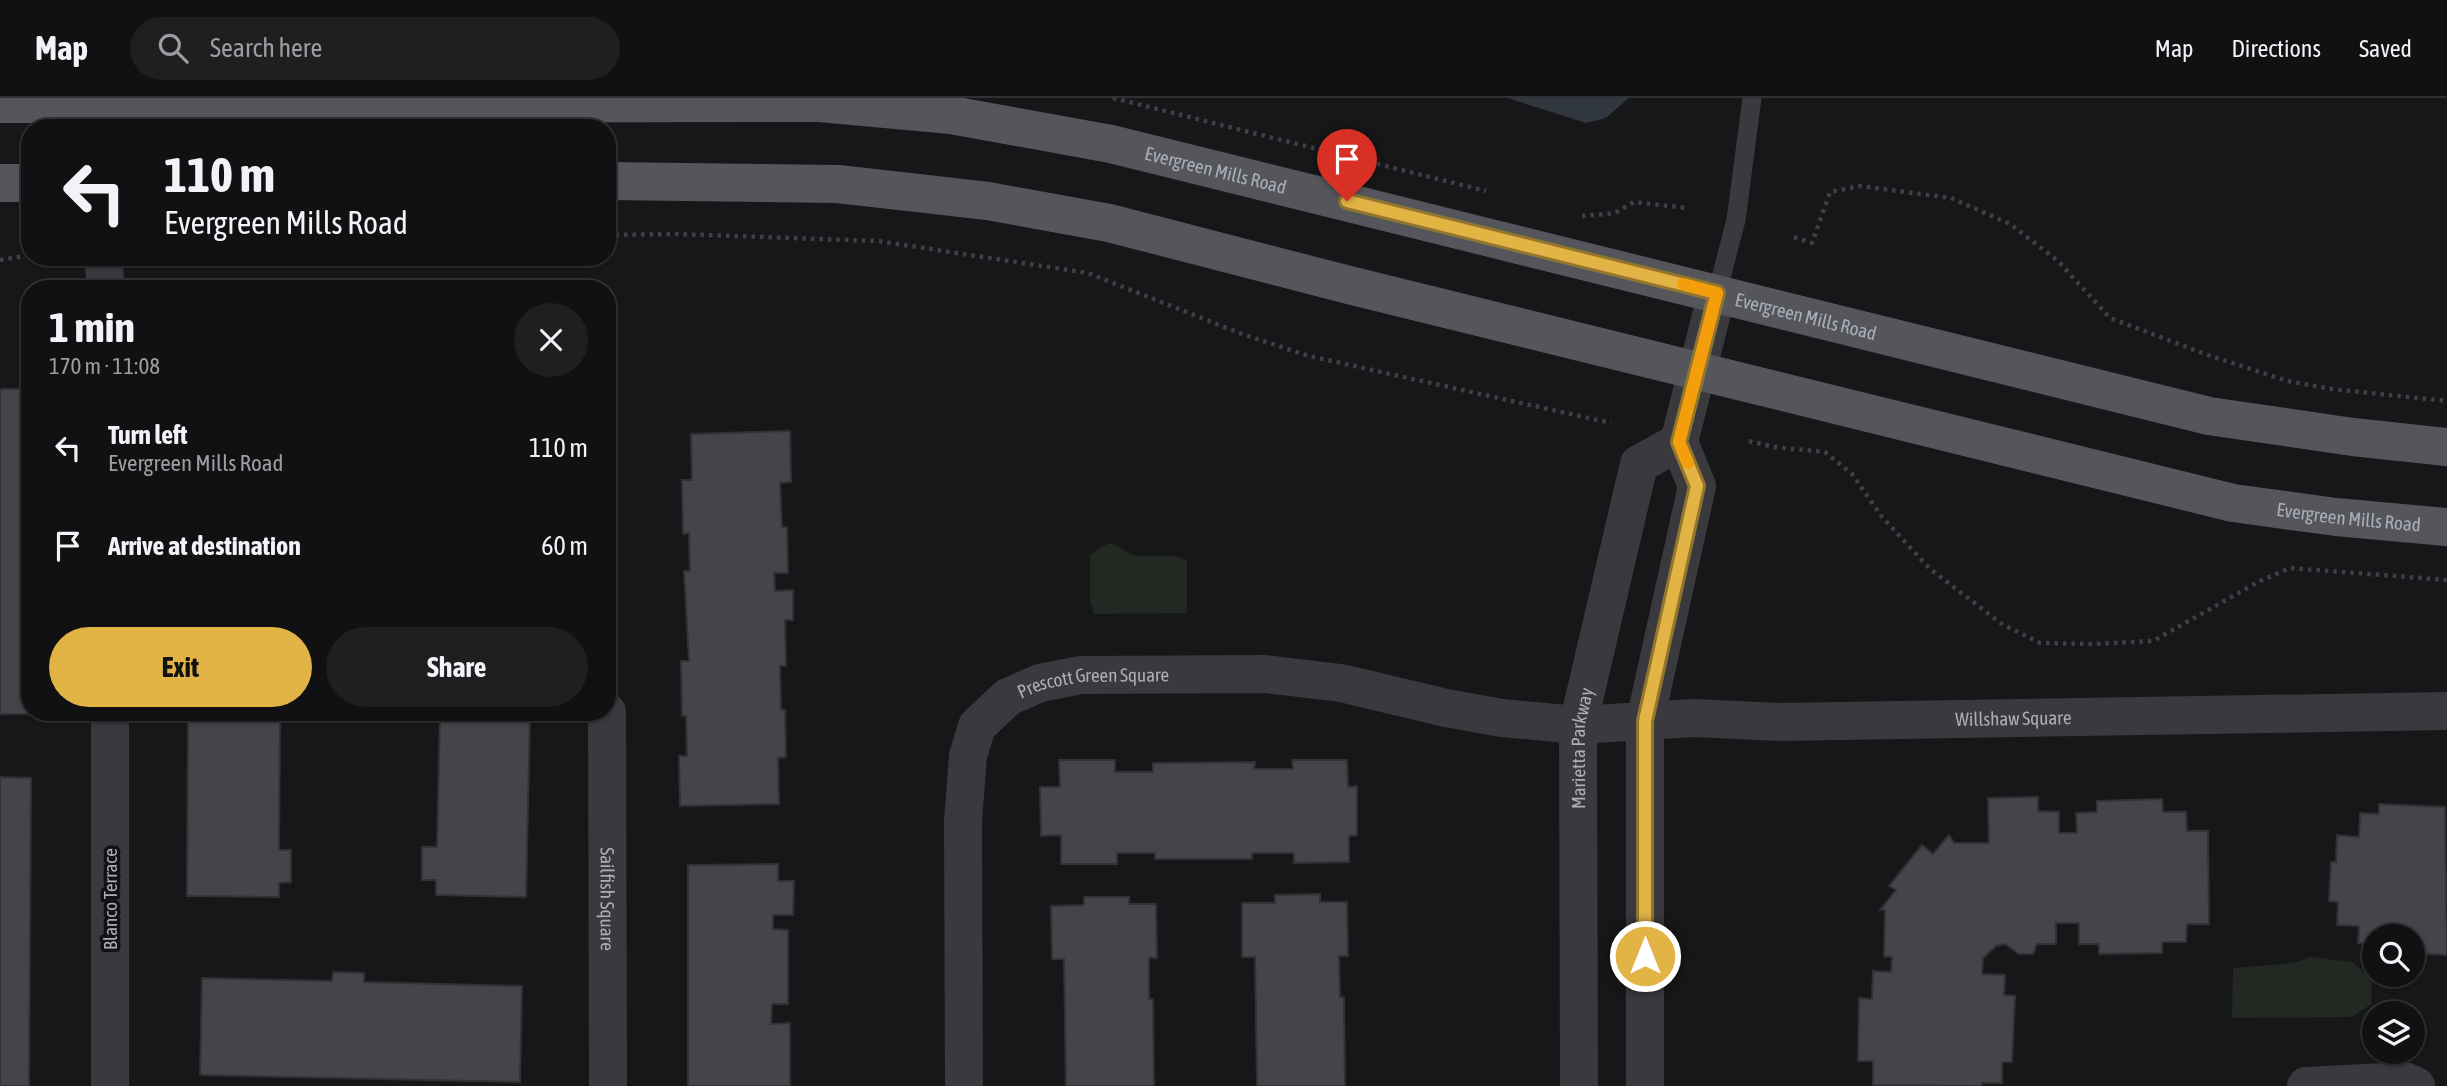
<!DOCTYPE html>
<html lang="en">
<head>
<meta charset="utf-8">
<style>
	:root { --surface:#111113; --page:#1e1f21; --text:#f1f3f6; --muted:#9c9da0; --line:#303133; --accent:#e2b446 }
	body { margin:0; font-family:"Asap Condensed",sans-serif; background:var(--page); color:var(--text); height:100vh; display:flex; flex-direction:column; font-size:26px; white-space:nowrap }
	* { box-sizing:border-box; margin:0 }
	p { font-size:23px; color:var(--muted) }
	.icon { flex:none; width:38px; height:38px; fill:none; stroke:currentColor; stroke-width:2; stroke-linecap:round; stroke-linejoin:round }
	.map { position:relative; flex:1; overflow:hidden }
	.side { position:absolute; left:21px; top:182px; width:595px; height:441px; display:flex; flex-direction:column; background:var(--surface); border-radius:28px; box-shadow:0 2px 5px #0004,0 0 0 2px var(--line) }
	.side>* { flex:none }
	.top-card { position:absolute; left:21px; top:21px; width:595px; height:147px; border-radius:28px; box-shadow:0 2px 5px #0004,0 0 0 2px var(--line); background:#111113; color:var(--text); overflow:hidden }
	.controls { position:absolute; left:2362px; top:826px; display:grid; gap:14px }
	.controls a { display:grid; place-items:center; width:63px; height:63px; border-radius:50%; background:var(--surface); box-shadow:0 2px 5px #0004,0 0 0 2px var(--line); font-size:35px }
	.pin { position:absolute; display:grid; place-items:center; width:60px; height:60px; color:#fff; margin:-72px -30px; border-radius:50% 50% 50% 0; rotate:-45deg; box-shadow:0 0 7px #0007 }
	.pin .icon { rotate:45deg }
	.me { position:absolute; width:77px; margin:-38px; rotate:0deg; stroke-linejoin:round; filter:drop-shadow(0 0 5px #0008) }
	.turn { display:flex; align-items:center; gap:24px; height:147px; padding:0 28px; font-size:32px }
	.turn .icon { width:91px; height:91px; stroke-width:2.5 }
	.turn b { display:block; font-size:49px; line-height:60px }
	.round { display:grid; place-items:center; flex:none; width:74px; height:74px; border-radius:37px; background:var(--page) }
	.head { display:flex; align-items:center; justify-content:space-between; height:119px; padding:0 28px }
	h1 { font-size:42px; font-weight:700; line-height:52px }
	.button { display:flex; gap:14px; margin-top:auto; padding:14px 28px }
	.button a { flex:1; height:80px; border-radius:42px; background:var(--accent); color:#111; font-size:28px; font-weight:700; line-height:80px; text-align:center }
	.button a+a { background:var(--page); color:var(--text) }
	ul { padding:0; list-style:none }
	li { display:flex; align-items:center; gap:21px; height:98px; padding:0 28px }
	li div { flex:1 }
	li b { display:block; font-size:26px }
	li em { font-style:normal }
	header { display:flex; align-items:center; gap:42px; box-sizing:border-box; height:98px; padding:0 35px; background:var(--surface); border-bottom:2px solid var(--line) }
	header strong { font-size:33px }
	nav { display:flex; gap:38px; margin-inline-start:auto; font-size:24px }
	.search { width:490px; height:63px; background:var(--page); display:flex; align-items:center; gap:18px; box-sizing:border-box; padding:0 24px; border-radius:38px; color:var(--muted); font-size:26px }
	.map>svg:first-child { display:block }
	.green { fill:#222923 }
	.water { fill:#30373e }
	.building { fill:#454449; stroke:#323135; stroke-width:2 }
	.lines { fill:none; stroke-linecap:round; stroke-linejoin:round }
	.path { stroke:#3f4045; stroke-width:4.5; stroke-dasharray:3.5 5; stroke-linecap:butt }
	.service { stroke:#39393e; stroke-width:19 }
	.minor { stroke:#39393e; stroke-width:38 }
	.primary { stroke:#55565c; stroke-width:38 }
	.route-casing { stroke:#93752e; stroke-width:18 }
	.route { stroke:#e2b446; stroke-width:12 }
	.slow { stroke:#f59e0b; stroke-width:12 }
	.labels { text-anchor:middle; stroke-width:7; stroke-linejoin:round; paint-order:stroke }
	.street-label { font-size:19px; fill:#abaeb8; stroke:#121214 }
</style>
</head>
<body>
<header>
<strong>Map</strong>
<div class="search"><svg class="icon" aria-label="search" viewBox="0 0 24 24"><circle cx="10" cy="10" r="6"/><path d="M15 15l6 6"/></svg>Search here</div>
<nav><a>Map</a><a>Directions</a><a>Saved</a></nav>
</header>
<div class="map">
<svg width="2447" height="988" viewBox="0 0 2447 988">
	<rect width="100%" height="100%" fill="#171719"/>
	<path class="green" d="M1111 445C1119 448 1126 454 1131 456 1147 462 1167 453 1187 462V515L1094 516 1090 502V457L1100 449Z
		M2310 859 2352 864 2372 881 2371 906 2352 919 2232 920 2233 870 2293 865Z"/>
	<path class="water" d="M1508 0H1629L1606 20 1586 25Z"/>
	<path class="building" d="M0 291H30V614L36 616H0Z
		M790 333 791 384 780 385 782 429H787L788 475H774L775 493 793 492V522H785L786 568H780L781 612H785L786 659 778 660 779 706 680 708 679 658H687L686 618H682L681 563H689L684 473H690L689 435 683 436 682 382H692L691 336Z
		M188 614H292V619H280L279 752H291V784L279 785V799L187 798Z
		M440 614H530L526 799 436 797V782H422V749H437Z
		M1059 662H1115V674H1153V665L1255 664 1254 671H1293L1292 662H1347L1348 689 1357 688V737L1349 738V764L1294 765V755H1252V761H1155V755H1117V766H1061V737L1041 738 1040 689H1060Z
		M0 679 31 680 29 988H0Z
		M2038 699V713L2059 714V735H2077L2076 715 2097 714V703L2162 701 2163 714H2186L2187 733H2208L2209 826H2187L2186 844H2162V855L2099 856V846H2079V825H2056V846H2037L2033 856H2019L2005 846 1996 848 1983 860 1982 876 2005 877 2004 897 2015 898 2012 964H2002V985H1982V988L1873 987V963H1858L1859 900 1872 901 1873 873 1891 874 1892 859 1884 858 1885 812H1880L1896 792 1889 788 1922 747 1933 756 1949 737 1954 745H1989L1988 700Z
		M2379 706 2445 709 2447 857 2413 855V838H2375V846L2358 845 2359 828 2337 827 2338 804 2329 803 2331 764H2336L2337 737 2359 739 2360 715 2379 716Z
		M778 766V783H794L793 817H773V831L788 832V906H772L771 926 790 925V988H688V767Z
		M1320 796V804H1347L1348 858H1339L1340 899H1344L1345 988H1257L1255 859H1242V805H1275V797Z
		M1084 799H1129V806H1156L1157 860H1149V901H1153L1154 988H1066L1064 861H1052L1051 808 1084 807Z
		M333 874 364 875V884L522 888 520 984 200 977 202 880 332 883Z"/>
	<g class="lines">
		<path class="path" d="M1113 0 1486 93
			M1582 118 1615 115 1634 104 1687 110
			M607 137 676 136 878 143 1088 175 1242 236 1309 258 1611 325
			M1794 139 1812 145 1830 94 1860 88 1951 100 2010 126 2058 163 2110 220 2205 256 2287 283 2332 291 2447 303
			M0 162 30 157
			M1749 343 1774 349 1825 354 1852 376 1882 419 1930 471 2002 526 2040 545 2093 546 2153 543 2260 483 2290 470 2447 482"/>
		<path class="service" d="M1717 195 1736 122 1752 0"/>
		<g class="minor">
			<path d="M103 159 106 191"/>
			<path id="s1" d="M607 614 608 988"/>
			<path d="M110 988V614"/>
			<path id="s2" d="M964 988 963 723 968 658 977 628 1008 599 1040 585 1081 577 1264 576 1341 585 1446 610 1502 620 1578 627 1694 620 1781 624 2447 613"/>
			<path id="s3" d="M1579 988 1578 627 1639 366 1679 344"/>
			<path d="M1645 988V623L1697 388 1679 344 1717 195"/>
			<path d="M2306 988 2405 983 2416 988"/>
		</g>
		<g class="primary">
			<path id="s4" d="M0 6 820 5 951 17 1111 46 2209 318 2353 339 2447 349"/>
			<path id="s5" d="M607 83 838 86 988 103 1109 125 1349 187 2233 405 2336 419 2447 429"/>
			<path d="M0 85H30"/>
		</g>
	</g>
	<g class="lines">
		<defs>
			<path id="route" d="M1347 103 1717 195 1679 344 1697 388 1645 623V858"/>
		</defs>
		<use href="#route" class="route-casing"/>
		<use href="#route" class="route"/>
		<path class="slow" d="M1683 186 1717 195 1679 344 1688 365"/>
	</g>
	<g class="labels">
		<g class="street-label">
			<text dy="7" stroke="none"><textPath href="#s4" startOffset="1222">Evergreen Mills Road</textPath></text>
			<text dy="7" stroke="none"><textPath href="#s4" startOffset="1830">Evergreen Mills Road</textPath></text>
			<text dy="7" stroke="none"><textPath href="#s5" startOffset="1780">Evergreen Mills Road</textPath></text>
			<text dy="7" stroke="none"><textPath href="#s2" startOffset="492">Prescott Green Square</textPath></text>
			<text dy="7" stroke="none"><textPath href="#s2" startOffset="1418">Willshaw Square</textPath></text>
			<text dy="7" stroke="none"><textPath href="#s3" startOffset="338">Marietta Parkway</textPath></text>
			<text transform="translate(110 801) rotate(-90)" y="7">Blanco Terrace</text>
			<text dy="7" stroke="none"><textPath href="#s1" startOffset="187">Sailfish Square</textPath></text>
		</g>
	</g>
</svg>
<div class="controls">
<a><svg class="icon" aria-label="search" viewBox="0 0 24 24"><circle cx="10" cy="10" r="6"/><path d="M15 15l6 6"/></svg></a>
<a><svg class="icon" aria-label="layers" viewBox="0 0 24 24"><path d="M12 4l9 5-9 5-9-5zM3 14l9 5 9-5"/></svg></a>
</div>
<div class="pin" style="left:1347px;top:103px;background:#d93025"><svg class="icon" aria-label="arrive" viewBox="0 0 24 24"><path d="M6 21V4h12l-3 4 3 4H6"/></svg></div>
<svg class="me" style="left:1645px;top:858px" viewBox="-20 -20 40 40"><circle r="17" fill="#e2b446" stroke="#fff" stroke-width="3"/><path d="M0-11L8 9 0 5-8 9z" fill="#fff"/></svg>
<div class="top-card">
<div class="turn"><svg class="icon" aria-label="left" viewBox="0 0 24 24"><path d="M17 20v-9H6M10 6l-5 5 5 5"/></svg><div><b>110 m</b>Evergreen Mills Road</div></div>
</div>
<section class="side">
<div class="head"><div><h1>1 min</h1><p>170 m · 11:08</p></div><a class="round"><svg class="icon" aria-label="close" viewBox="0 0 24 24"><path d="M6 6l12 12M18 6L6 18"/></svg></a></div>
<ul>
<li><svg class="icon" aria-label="left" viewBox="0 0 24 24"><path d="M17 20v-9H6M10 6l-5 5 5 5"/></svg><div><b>Turn left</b><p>Evergreen Mills Road</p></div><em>110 m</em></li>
<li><svg class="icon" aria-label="arrive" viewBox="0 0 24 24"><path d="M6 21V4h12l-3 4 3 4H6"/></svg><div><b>Arrive at destination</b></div><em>60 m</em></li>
</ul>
<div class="button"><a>Exit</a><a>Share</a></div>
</section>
</div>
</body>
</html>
